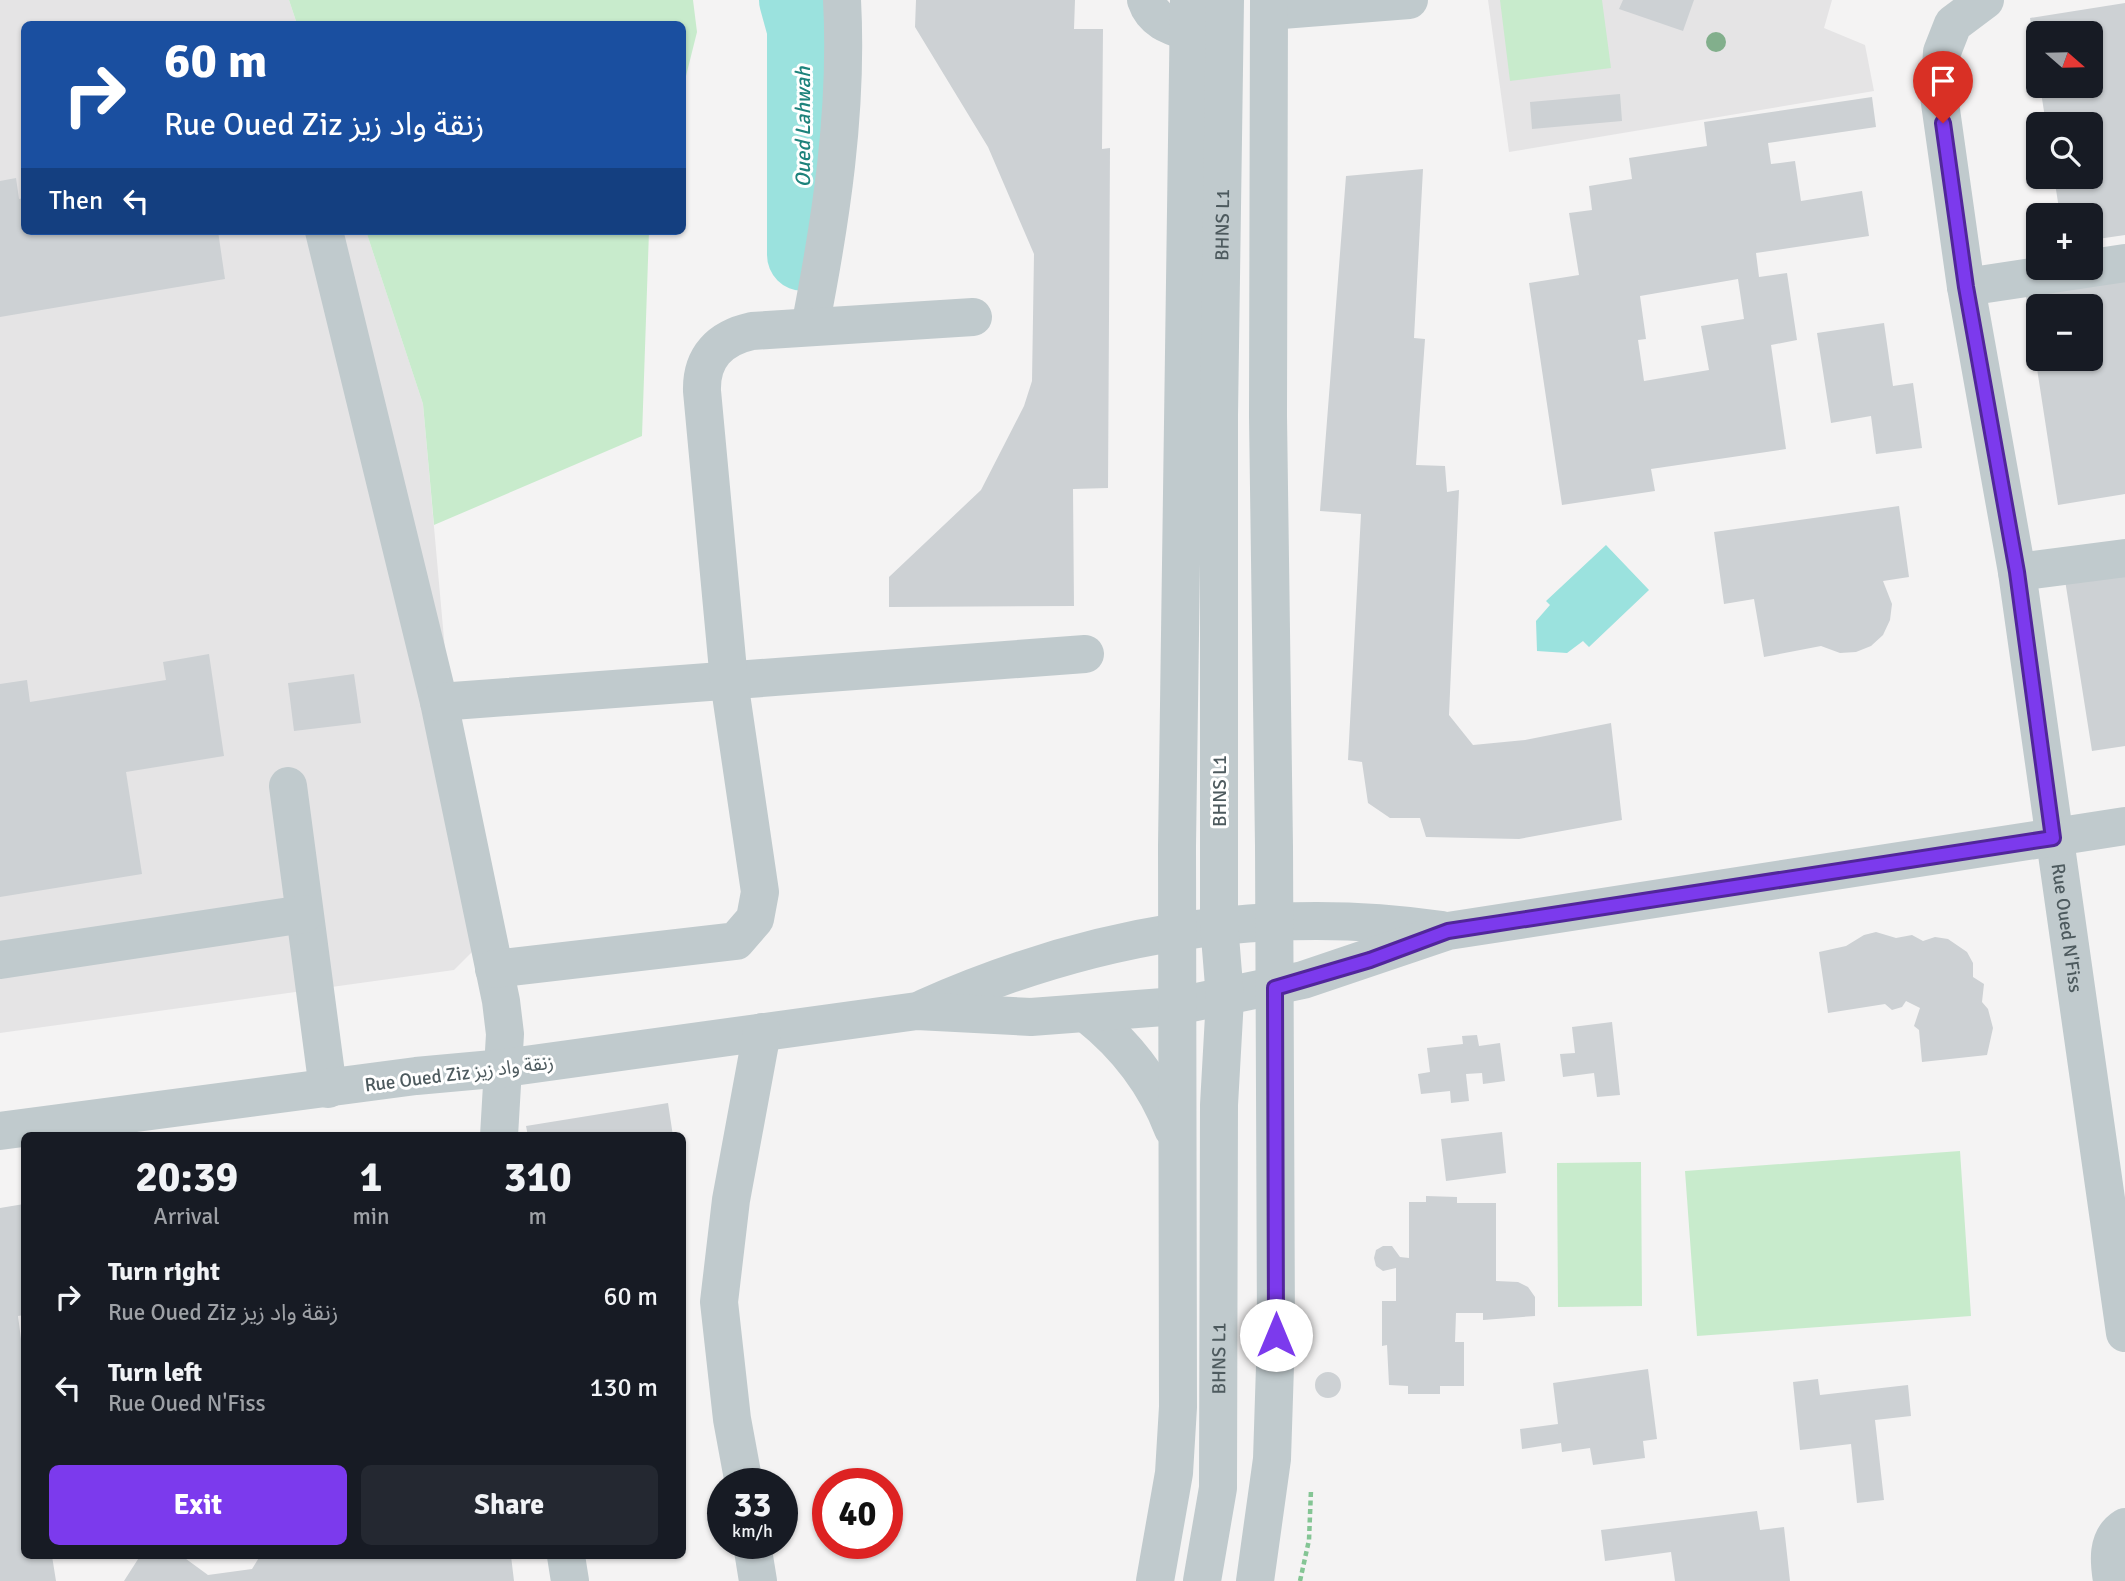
<!DOCTYPE html>
<html lang="en">
<head>
<meta charset="utf-8">
<style>
	:root { --surface:#171b24; --page:#242831; --text:#f1f3f6; --muted:#9ea1a6; --accent:#7c3aed }
	body { margin:0; font-family:Signika,"Noto Sans Arabic",sans-serif; background:var(--page); color:var(--text); height:100vh; display:flex; flex-direction:column; font-size:26px; white-space:nowrap }
	* { box-sizing:border-box; margin:0 }
	p { font-size:23px; color:var(--muted) }
	.icon { flex:none; width:38px; height:38px; fill:none; stroke:currentColor; stroke-width:2; stroke-linecap:round; stroke-linejoin:round }
	.map { position:relative; flex:1; overflow:hidden }
	.sheet { position:absolute; left:21px; top:1132px; width:665px; height:427px; display:flex; flex-direction:column; background:var(--surface); border-radius:10px; box-shadow:0 2px 5px #0004 }
	.sheet>* { flex:none }
	.top-card { position:absolute; left:21px; top:21px; width:665px; height:214px; border-radius:10px; box-shadow:0 2px 5px #0004; background:#1a4fa0; color:#fff; overflow:hidden }
	.needle { width:46px; rotate:110deg }
	.controls { position:absolute; left:2026px; top:21px; display:grid; gap:14px }
	.controls a { display:grid; place-items:center; width:77px; height:77px; border-radius:10px; background:var(--surface); box-shadow:0 2px 5px #0004; font-size:35px }
	.speed { position:absolute; left:707px; top:1468px; display:flex; gap:14px; font-size:35px; font-weight:700; text-align:center }
	.speed>* { display:grid; place-content:center; width:91px; height:91px; border-radius:50%; background:var(--surface); box-shadow:0 2px 5px #0004; line-height:1 }
	.speed small { font-size:18px; font-weight:400 }
	.speed .limit { border:10px solid #d22; background:#fff; color:#111 }
	.pin { position:absolute; display:grid; place-items:center; width:60px; height:60px; color:#fff; margin:-72px -30px; border-radius:50% 50% 50% 0; rotate:-45deg; box-shadow:0 0 7px #0007 }
	.pin .icon { rotate:45deg }
	.me { position:absolute; width:77px; margin:-38px; rotate:0deg; stroke-linejoin:round; filter:drop-shadow(0 0 5px #0008) }
	.turn { display:flex; align-items:center; gap:24px; height:147px; padding:0 28px; font-size:32px }
	.turn .icon { width:91px; height:91px; stroke-width:2.5 }
	.turn b { display:block; font-size:49px; line-height:60px }
	.then { display:flex; align-items:center; height:66px; padding:0 28px; background:#0003; gap:14px; font-size:26px }
	.eta { display:flex; justify-content:space-evenly; align-items:center; height:119px; text-align:center }
	.eta b { font-size:42px; font-weight:700; line-height:49px }
	.button { display:flex; gap:14px; margin-top:auto; padding:14px 28px }
	.button a { flex:1; height:80px; border-radius:10px; background:var(--accent); color:#fff; font-size:28px; font-weight:700; line-height:80px; text-align:center }
	.button a+a { background:var(--page); color:var(--text) }
	ul { padding:0; list-style:none }
	li { display:flex; align-items:center; gap:21px; height:91px; padding:0 28px }
	li div { flex:1 }
	li b { display:block; font-size:26px }
	li em { font-style:normal }
	.map>svg:first-child { display:block }
	.education { fill:#e5e4e5 }
	.green { fill:#c8ebcc }
	.water { fill:#9be2de }
	.lines { fill:none; stroke-linecap:round; stroke-linejoin:round }
	.river { stroke:#9be2de; stroke-width:72 }
	.building { fill:#cdd1d4; fill-rule:evenodd }
	.path { stroke:#84c594; stroke-width:4.5; stroke-dasharray:5 3.5; stroke-linecap:butt }
	.minor { stroke:#c0cacd; stroke-width:38 }
	.tree { fill:#82af8c }
	.route-casing { stroke:#51269a; stroke-width:18 }
	.route { stroke:#7c3aed; stroke-width:12 }
	.labels { text-anchor:middle; stroke-width:6; stroke-linejoin:round; paint-order:stroke }
	.street-label { font-size:19px; fill:#4d5a5e; stroke:#fff }
	.water-label { font-size:21px; font-style:italic; fill:#1d827b; stroke:#fff }
</style>
</head>
<body>
<div class="map">
<svg width="2125" height="1581" viewBox="0 0 2125 1581">
	<rect width="100%" height="100%" fill="#f4f3f3"/>
	<path class="education" d="M0 0H289L297 24H24V231H366L423 404 472 952 454 970 0 1033Z
		M1488 0H1832L1824 28 1865 45 1874 91 1509 152Z"/>
	<path class="green" d="M289 0H693L697 32 683 88 682 24H297Z
		M1500 0H1602L1611 68 1510 81Z
		M366 231H649L642 436 434 525 423 404Z
		M1960 1151 1971 1316 1697 1336 1685 1171Z
		M1641 1162 1642 1306 1558 1307 1557 1163Z"/>
	<path class="water" d="M1606 545 1649 590 1589 647 1583 641 1567 653 1537 651 1536 621 1550 605 1546 601Z"/>
	<g class="lines">
		<path class="river" d="M795 0 803 29V255"/>
	</g>
	<path class="building" d="M916 0H1075L1074 29H1103L1102 149 1110 148 1108 488 1073 489 1074 606 889 607V577L981 490 1024 406 1032 381 1034 254 988 147 915 27Z
		M1623 0H1694L1683 31 1619 9Z
		M2125 3V235L2091 240V215H2060L2054 177H2091V124H2046L2040 86H2091V33H2039L2037 66 2030 18Z
		M1620 94 1622 121 1532 129 1530 102Z
		M1872 97 1876 127 1768 143 1771 164 1795 161 1801 201 1862 191 1869 236 1756 253 1759 277 1787 273 1797 340 1771 345 1786 449 1651 469 1655 491 1562 505 1529 283 1579 275 1569 213 1592 210 1589 186 1632 179 1629 158 1707 146 1704 122ZM1738 279 1744 319 1701 326 1709 370 1644 381 1638 340 1646 339 1640 296Z
		M1423 169 1414 338 1425 339 1416 465 1445 466 1447 492 1459 490 1449 715 1473 745 1525 740 1611 723 1622 820 1519 839 1426 837 1420 818H1390L1368 803 1362 762 1348 760 1361 514 1320 511 1346 176Z
		M16 178 19 199 24 198V231H218L225 279 0 317V181Z
		M2125 268V494L2058 505 2024 284ZM2039 306H2091V359H2039Z
		M1884 323 1893 386 1913 383 1922 448 1876 454 1871 416 1831 423 1817 333Z
		M1899 506 1909 577 1883 581 1892 604 1890 620 1883 635 1871 646 1856 652 1840 653 1821 646 1764 657 1754 599 1724 604 1714 532Z
		M2125 570V746L2092 751 2065 580Z
		M209 654 224 756 126 772 142 874 0 897V684L27 680 30 702 166 680 163 662Z
		M354 674 361 723 294 731 288 683Z
		M1876 932 1896 938 1912 935 1923 941 1935 937 1948 939 1967 952 1973 963V977L1984 984 1982 1002 1988 1009 1993 1028 1987 1055 1922 1062 1919 1030 1914 1026 1920 1008 1906 1001 1902 1007 1892 1010 1885 1004 1828 1013 1819 952 1846 946 1864 935Z
		M1612 1022 1620 1095 1597 1097 1594 1073 1563 1077 1560 1054 1575 1053 1572 1027Z
		M1477 1035 1479 1046 1500 1043 1505 1081 1483 1084 1482 1073 1466 1074 1469 1101 1451 1103 1450 1091 1421 1094 1418 1074 1430 1072 1427 1048 1463 1044 1462 1036Z
		M668 1103 673 1136H528L526 1126Z
		M1502 1132 1506 1173 1446 1181 1441 1139Z
		M1426 1196 1457 1197V1203H1496V1281L1518 1282 1528 1287 1535 1297V1316L1483 1320V1313H1456L1455 1342H1464V1386H1440V1394H1408V1386L1389 1385 1387 1345 1382 1346V1301H1396V1268L1383 1271 1376 1266 1374 1258 1376 1250 1383 1246H1392L1400 1257 1409 1258V1202H1426Z
		M24 1204V1315L18 1316 24 1362V1556H52L56 1581H0V1208Z
		M1648 1369 1657 1439 1643 1441 1645 1458 1593 1465 1590 1448 1562 1452 1561 1443 1522 1449 1520 1429 1558 1424 1553 1383Z
		M1315 1385a13 13 0 1 1 26 0a13 13 0 1 1-26 0Z
		M1818 1379 1820 1395 1908 1385 1911 1416 1875 1420 1884 1500 1857 1503 1851 1444 1800 1450 1793 1382Z
		M1757 1511 1760 1530 1784 1527 1790 1581H1675L1671 1552 1605 1561 1601 1530Z
		M140 1556H182L208 1575 252 1569 260 1556H511L514 1581H124Z"/>
	<g class="lines">
		<path class="path" d="M1300 1581 1309 1540 1311 1490"/>
		<g class="minor">
			<path d="M1146 0C1153 21 1170 26 1189 32"/>
			<path id="s1" d="M1985 0 1953 24 1942 52 1939 96 1966 287 2017 572 2125 1333"/>
			<path d="M1269 11 1409 0"/>
			<path d="M324 231 439 702 501 1001 505 1034 499 1136"/>
			<path d="M1966 287 2125 263"/>
			<path d="M810 327C831 220 848 110 842 0"/>
			<path d="M2017 572 2125 558"/>
			<path d="M439 702 1085 654"/>
			<path d="M288 786 328 1089"/>
			<path d="M0 960 304 914"/>
			<path d="M494 969 736 941 755 919 760 892 729 681 702 391C701 357 720 338 752 331L973 317"/>
			<path d="M924 1008C1088 935 1264 904 1442 930"/>
			<path d="M1088 1015C1127 1046 1155 1082 1173 1129"/>
			<path d="M0 1131 416 1076 504 1068 917 1011 1031 1017 1177 1006 1303 980 1448 931 2125 826"/>
			<path d="M744 1484 732 1419 719 1302 731 1200 762 1032"/>
			<path d="M752 1544 758 1581"/>
			<path d="M566 1556 570 1581"/>
			<path d="M1155 1581 1174 1473 1178 1407 1177 846 1189 0"/>
			<path id="s2" d="M1202 1581 1218 1488 1219 1105 1225 998 1219 924V416L1225 0"/>
			<path d="M1255 1581 1272 1459 1276 1335 1274 846 1268 416 1269 0"/>
			<path d="M2112 1581C2109 1562 2106 1539 2125 1527"/>
		</g>
	</g>
	<circle class="tree" cx="1716" cy="42" r="10"/>
	<g class="lines">
		<defs>
			<path id="route" d="M1276 1335 1275 988 1370 960 1448 931 2053 838 2017 572 1966 287 1943 123"/>
		</defs>
		<use href="#route" class="route-casing"/>
		<use href="#route" class="route"/>
	</g>
	<g class="labels">
		<g class="street-label">
			<text dy="7" stroke="none"><textPath href="#s2" startOffset="1358">BHNS L1</textPath></text>
			<text transform="translate(1219 791) rotate(-90)" y="7">BHNS L1</text>
			<text dy="7" stroke="none"><textPath href="#s1" startOffset="956">Rue Oued N'Fiss</textPath></text>
			<text transform="translate(459 1073) rotate(-7)" y="7">Rue Oued Ziz زنقة واد زيز</text>
			<text dy="7" stroke="none"><textPath href="#s2" startOffset="224">BHNS L1</textPath></text>
		</g>
		<g class="water-label">
			<text transform="translate(803 127) rotate(-90)" y="7">Oued Lahwah</text>
		</g>
	</g>
</svg>
<div class="controls">
<a><svg class="needle" viewBox="-14 -14 28 28"><path d="M0-13l5 13h-10z" fill="#e53935"/><path d="M0 13l5-13h-10z" fill="#9ea1a6"/></svg></a>
<a><svg class="icon" aria-label="search" viewBox="0 0 24 24"><circle cx="10" cy="10" r="6"/><path d="M15 15l6 6"/></svg></a>
<a>+</a>
<a>−</a>
</div>
<div class="speed"><div>33<small>km/h</small></div><div class="limit">40</div></div>
<div class="pin" style="left:1943px;top:123px;background:#d93025"><svg class="icon" aria-label="arrive" viewBox="0 0 24 24"><path d="M6 21V4h12l-3 4 3 4H6"/></svg></div>
<svg class="me" style="left:1276px;top:1335px" viewBox="-20 -20 40 40"><circle r="19" fill="#fff"/><path d="M0-13L10 11 0 6-10 11z" fill="#7c3aed"/></svg>
<div class="top-card">
<div class="turn"><svg class="icon" aria-label="right" viewBox="0 0 24 24"><path d="M7 20v-9h11M14 6l5 5-5 5"/></svg><div><b>60 m</b>Rue Oued Ziz زنقة واد زيز</div></div>
<div class="then">Then<svg class="icon" aria-label="left" viewBox="0 0 24 24"><path d="M17 20v-9H6M10 6l-5 5 5 5"/></svg></div>
</div>
<section class="sheet">
<div class="eta">
<div><b>20:39</b><p>Arrival</p></div>
<div><b>1</b><p>min</p></div>
<div><b>310</b><p>m</p></div>
</div>
<ul>
<li><svg class="icon" aria-label="right" viewBox="0 0 24 24"><path d="M7 20v-9h11M14 6l5 5-5 5"/></svg><div><b>Turn right</b><p>Rue Oued Ziz زنقة واد زيز</p></div><em>60 m</em></li>
<li><svg class="icon" aria-label="left" viewBox="0 0 24 24"><path d="M17 20v-9H6M10 6l-5 5 5 5"/></svg><div><b>Turn left</b><p>Rue Oued N'Fiss</p></div><em>130 m</em></li>
</ul>
<div class="button"><a>Exit</a><a>Share</a></div>
</section>
</div>
</body>
</html>
